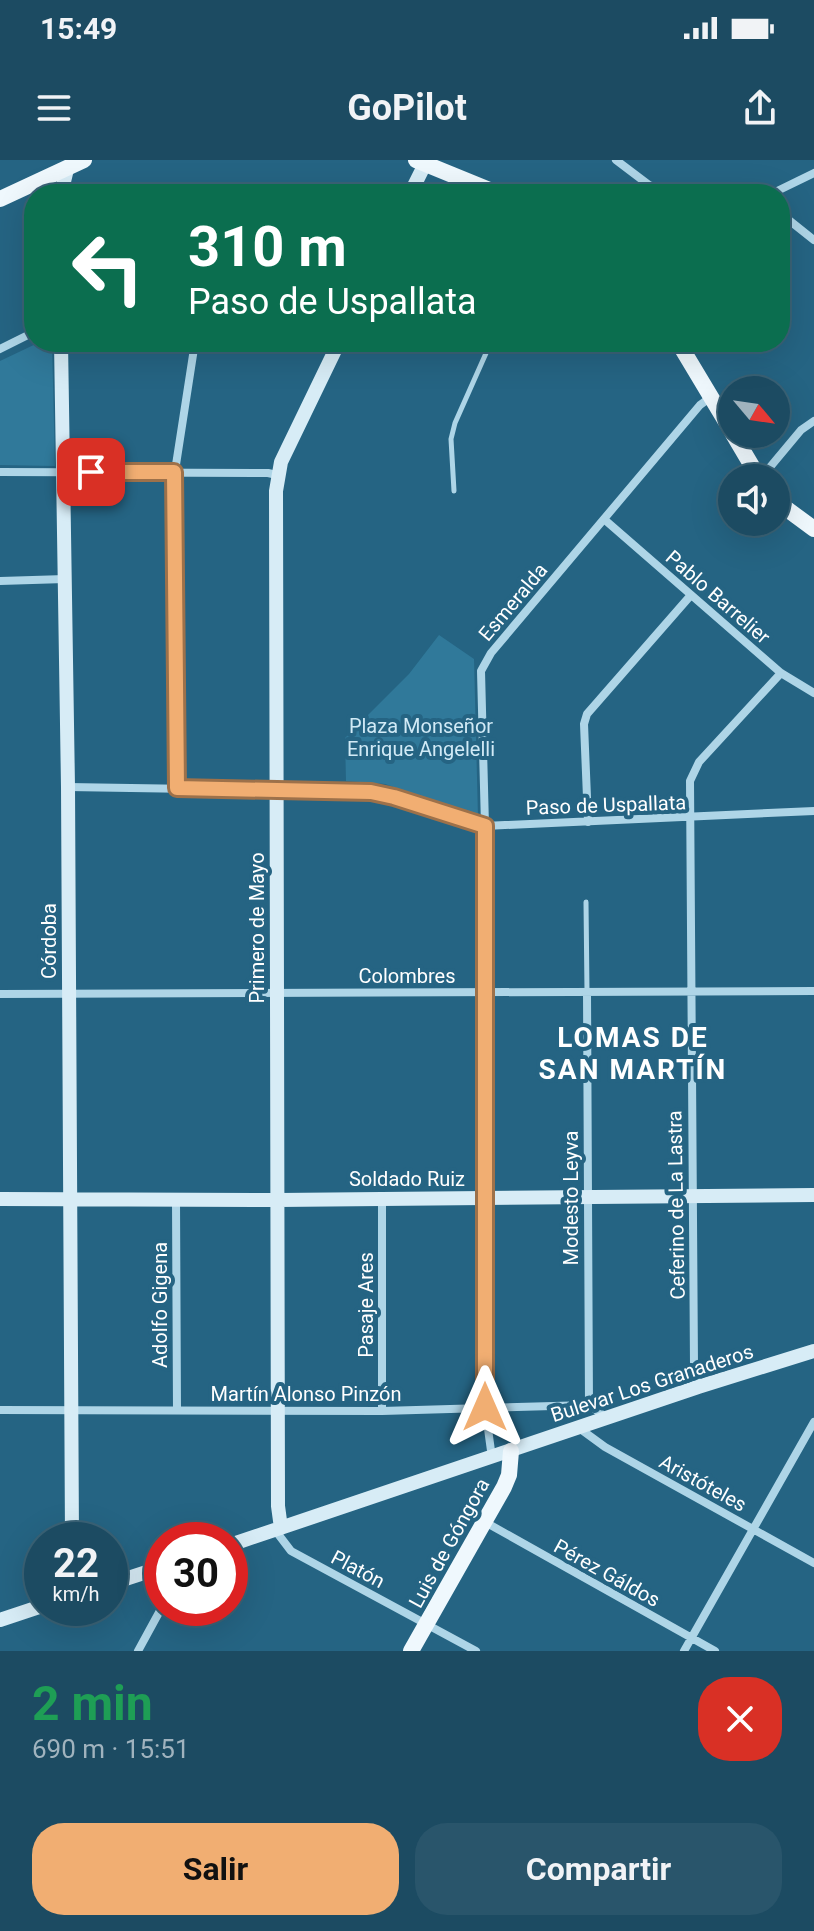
<!DOCTYPE html>
<html lang="es">
<head>
<meta charset="utf-8">
<style>
	:root { --surface:#1c4b62; --page:#29556b; --text:#f1f3f6; --muted:#a0b3be; --line:#3a6377; --accent:#f1ae72 }
	body { margin:0; font-family:Roboto,sans-serif; background:var(--page); color:var(--text); height:100vh; display:flex; flex-direction:column; font-size:30px; white-space:nowrap }
	* { box-sizing:border-box; margin:0 }
	p { font-size:26px; color:var(--muted) }
	.icon { flex:none; width:44px; height:44px; fill:none; stroke:currentColor; stroke-width:2; stroke-linecap:round; stroke-linejoin:round }
	.map { position:relative; height:1491px; overflow:hidden }
	.details { display:flex; flex-direction:column; background:var(--surface); flex:1 }
	.details>* { flex:none }
	.top-card { position:absolute; left:24px; top:24px; width:766px; height:168px; border-radius:32px; box-shadow:0 8px 32px #0002,0 0 0 2px var(--line); background:#0b6e4f; color:#fff; overflow:hidden }
	.needle { width:52px; rotate:119deg }
	.fabs { position:absolute; left:718px; top:216px; display:grid; gap:16px }
	.fabs a { display:grid; place-items:center; width:72px; height:72px; border-radius:50%; background:var(--surface); box-shadow:0 8px 32px #0002,0 0 0 2px var(--line); font-size:40px }
	.speed { position:absolute; left:24px; top:1362px; display:flex; gap:16px; font-size:40px; font-weight:700; text-align:center }
	.speed>* { display:grid; place-content:center; width:104px; height:104px; border-radius:50%; background:var(--surface); box-shadow:0 8px 32px #0002,0 0 0 2px var(--line); line-height:1 }
	.speed small { font-size:20px; font-weight:400 }
	.speed .limit { border:12px solid #d22; background:#fff; color:#111 }
	.pin { position:absolute; display:grid; place-items:center; width:68px; height:68px; color:#fff; margin:-34px; border-radius:16px; box-shadow:0 4px 12px #0006 }
	.me { position:absolute; width:88px; margin:-44px; rotate:0deg; stroke-linejoin:round; filter:drop-shadow(0 0 6px #0008) }
	.turn { display:flex; align-items:center; gap:28px; height:168px; padding:0 32px; font-size:36px }
	.turn .icon { width:104px; height:104px; stroke-width:2.5 }
	.turn b { display:block; font-size:56px; line-height:68px }
	.round { display:grid; place-items:center; flex:none; width:84px; height:84px; border-radius:32px; background:var(--page) }
	.summary { display:flex; align-items:center; justify-content:space-between; height:136px; padding:0 32px }
	h1 { font-size:48px; font-weight:700; line-height:60px; color:#1e9e55 }
	.cta { display:flex; gap:16px; margin-top:auto; padding:16px 32px }
	.cta a { flex:1; height:92px; border-radius:32px; background:var(--accent); color:#111; font-size:32px; font-weight:700; line-height:92px; text-align:center }
	.cta a+a { background:var(--page); color:var(--text) }
	.status { display:flex; justify-content:space-between; align-items:center; height:56px; padding:0 40px; background:var(--surface); direction:ltr }
	.status svg { height:22px; fill:currentColor }
	header { display:flex; justify-content:space-between; align-items:center; height:104px; padding:0 32px; background:var(--surface); font-size:36px; font-weight:700 }
	.map>svg:first-child { display:block }
	.green { fill:#30799a }
	.lines { fill:none; stroke-linecap:round; stroke-linejoin:round }
	.service { stroke:#aed5e7; stroke-width:5 }
	.minor { stroke:#aed5e7; stroke-width:8 }
	.secondary { stroke:#d7ecf6; stroke-width:14 }
	.primary { stroke:#eff8fd; stroke-width:16 }
	.route-casing { stroke:#9d714a; stroke-width:20 }
	.route { stroke:#f1ae72; stroke-width:14 }
	.labels { text-anchor:middle; stroke-width:8; stroke-linejoin:round; paint-order:stroke }
	.street-label { font-size:20px; fill:#fff; stroke:#256483 }
	.park-label { font-size:20px; fill:#d1eaf6; stroke:#256483 }
	.district-label { font-size:28px; font-weight:bold; letter-spacing:2px; fill:#fff; stroke:#256483 }
</style>
</head>
<body>
<div class="status"><b>15:49</b><svg viewBox="0 0 49 12"><path d="M0 12V9h3v3zM5 12V6h3v6zM10 12V3h3v9zM15 12V0h3v12zM26 1h20v11H26zM47 4h2v5h-2z"/></svg></div>
<header><svg class="icon" aria-label="menu" viewBox="0 0 24 24"><path d="M4 6h16M4 12h16M4 18h16"/></svg>GoPilot<svg class="icon" aria-label="share" viewBox="0 0 24 24"><path d="M12 15V3M7 8l5-5 5 5M5 13v7h14v-7"/></svg></header>
<div class="map">
<svg width="814" height="1491" viewBox="0 0 814 1491">
	<rect width="100%" height="100%" fill="#256483"/>
	<path class="green" d="M40 182H52L55 306 0 305V201Z
		M439 475 474 499 478 657 385 624 346 621 345 578 409 514Z"/>
	<g class="lines">
		<path class="service" d="M454 331 451 279 455 263 491 182
			M586 742 587 832"/>
		<path class="minor" d="M616 0 649 25 675 34
			M771 34 814 13
			M780 53 814 80
			M0 189 34 172
			M0 312 268 313 277 315
			M761 318 801 270 814 261
			M605 360 781 513 814 533
			M0 421 65 419
			M68 627 371 632 394 637 485 666 814 651
			M177 628 173 324 195 182
			M588 662 584 564 587 554 691 435
			M587 832 589 1245
			M0 834 814 831
			M176 1040 177 1250
			M698 1227 694 1205 690 621 699 602 781 513
			M0 1250 382 1251 589 1245 607 1258
			M382 1251V1039
			M579 1268 605 1287 814 1403
			M492 1298 485 1247V666L481 511 491 493 700 245 711 237
			M485 1362 715 1491
			M275 1370 291 1391 476 1491
			M138 1491 162 1447
			M684 1491 814 1262"/>
		<path class="secondary" d="M61 34 67 9
			M410 34 425 4
			M61 182 68 627 72 1380
			M0 1039 279 1040 814 1035
			M281 1368 278 1346 276 331 281 302 339 182
			M230 1385 698 1227 814 1191
			M110 1424 162 1407
			M0 1460 42 1446"/>
		<path class="primary" d="M416 0 499 34
			M0 39 84 0
			M678 182 732 272
			M733 274 759 318
			M776 341 814 369
			M411 1491 504 1327 509 1315 511 1291"/>
	</g>
	<g class="lines">
		<defs>
			<path id="route" d="M91 312H174L177 628 371 632 394 637 485 666V1247"/>
		</defs>
		<use href="#route" class="route-casing"/>
		<use href="#route" class="route"/>
	</g>
	<g class="labels">
		<g class="street-label">
			<text transform="translate(718 437) rotate(41)" y="7">Pablo Barrelier</text>
			<text transform="translate(513 442) rotate(-50)" y="7">Esmeralda</text>
			<text transform="translate(606 645) rotate(-2)" y="7">Paso de Uspallata</text>
			<text transform="translate(257 768) rotate(-90)" y="7">Primero de Mayo</text>
			<text transform="translate(49 781) rotate(-90)" y="7">Córdoba</text>
			<text x="407" y="823">Colombres</text>
			<text x="407" y="1026">Soldado Ruiz</text>
			<text transform="translate(571 1038) rotate(-90)" y="7">Modesto Leyva</text>
			<text transform="translate(676 1045) rotate(-91)" y="7">Ceferino de La Lastra</text>
			<text transform="translate(160 1145) rotate(-90)" y="7">Adolfo Gigena</text>
			<text transform="translate(366 1145) rotate(-90)" y="7">Pasaje Ares</text>
			<text transform="translate(652 1223) rotate(-18)" y="7">Bulevar Los Granaderos</text>
			<text x="306" y="1241">Martín Alonso Pinzón</text>
			<text transform="translate(703 1323) rotate(29)" y="7">Aristóteles</text>
			<text transform="translate(449 1383) rotate(-61)" y="7">Luis de Góngora</text>
			<text transform="translate(358 1409) rotate(28)" y="7">Platón</text>
			<text transform="translate(607 1413) rotate(29)" y="7">Pérez Gáldos</text>
		</g>
		<g class="park-label">
			<text x="421" y="573">Plaza Monseñor<tspan x="421" dy="23">Enrique Angelelli</tspan></text>
		</g>
		<g class="district-label">
			<text x="633" y="887">LOMAS DE<tspan x="633" dy="32">SAN MARTÍN</tspan></text>
		</g>
	</g>
</svg>
<div class="fabs">
<a><svg class="needle" viewBox="-14 -14 28 28"><path d="M0-13l5 13h-10z" fill="#e53935"/><path d="M0 13l5-13h-10z" fill="#a0b3be"/></svg></a>
<a><svg class="icon" aria-label="sound" viewBox="0 0 24 24"><path d="M4 9h4l5-4v14l-5-4H4zM17 9q2 3 0 6"/></svg></a>
</div>
<div class="speed"><div>22<small>km/h</small></div><div class="limit">30</div></div>
<div class="pin" style="left:91px;top:312px;background:#d93025"><svg class="icon" aria-label="arrive" viewBox="0 0 24 24"><path d="M6 21V4h12l-3 4 3 4H6"/></svg></div>
<svg class="me" style="left:485px;top:1247px" viewBox="-20 -20 40 40"><path d="M0-17L14 15 0 8-14 15z" fill="#f1ae72" stroke="#fff" stroke-width="4"/></svg>
<div class="top-card">
<div class="turn"><svg class="icon" aria-label="left" viewBox="0 0 24 24"><path d="M17 20v-9H6M10 6l-5 5 5 5"/></svg><div><b>310 m</b>Paso de Uspallata</div></div>
</div>
</div>
<section class="details">
<div class="summary"><div><h1>2 min</h1><p>690 m · 15:51</p></div><a class="round" style="background:#d93025;color:#fff"><svg class="icon" aria-label="close" viewBox="0 0 24 24"><path d="M6 6l12 12M18 6L6 18"/></svg></a></div>
<div class="cta"><a>Salir</a><a>Compartir</a></div>
</section>
</body>
</html>
